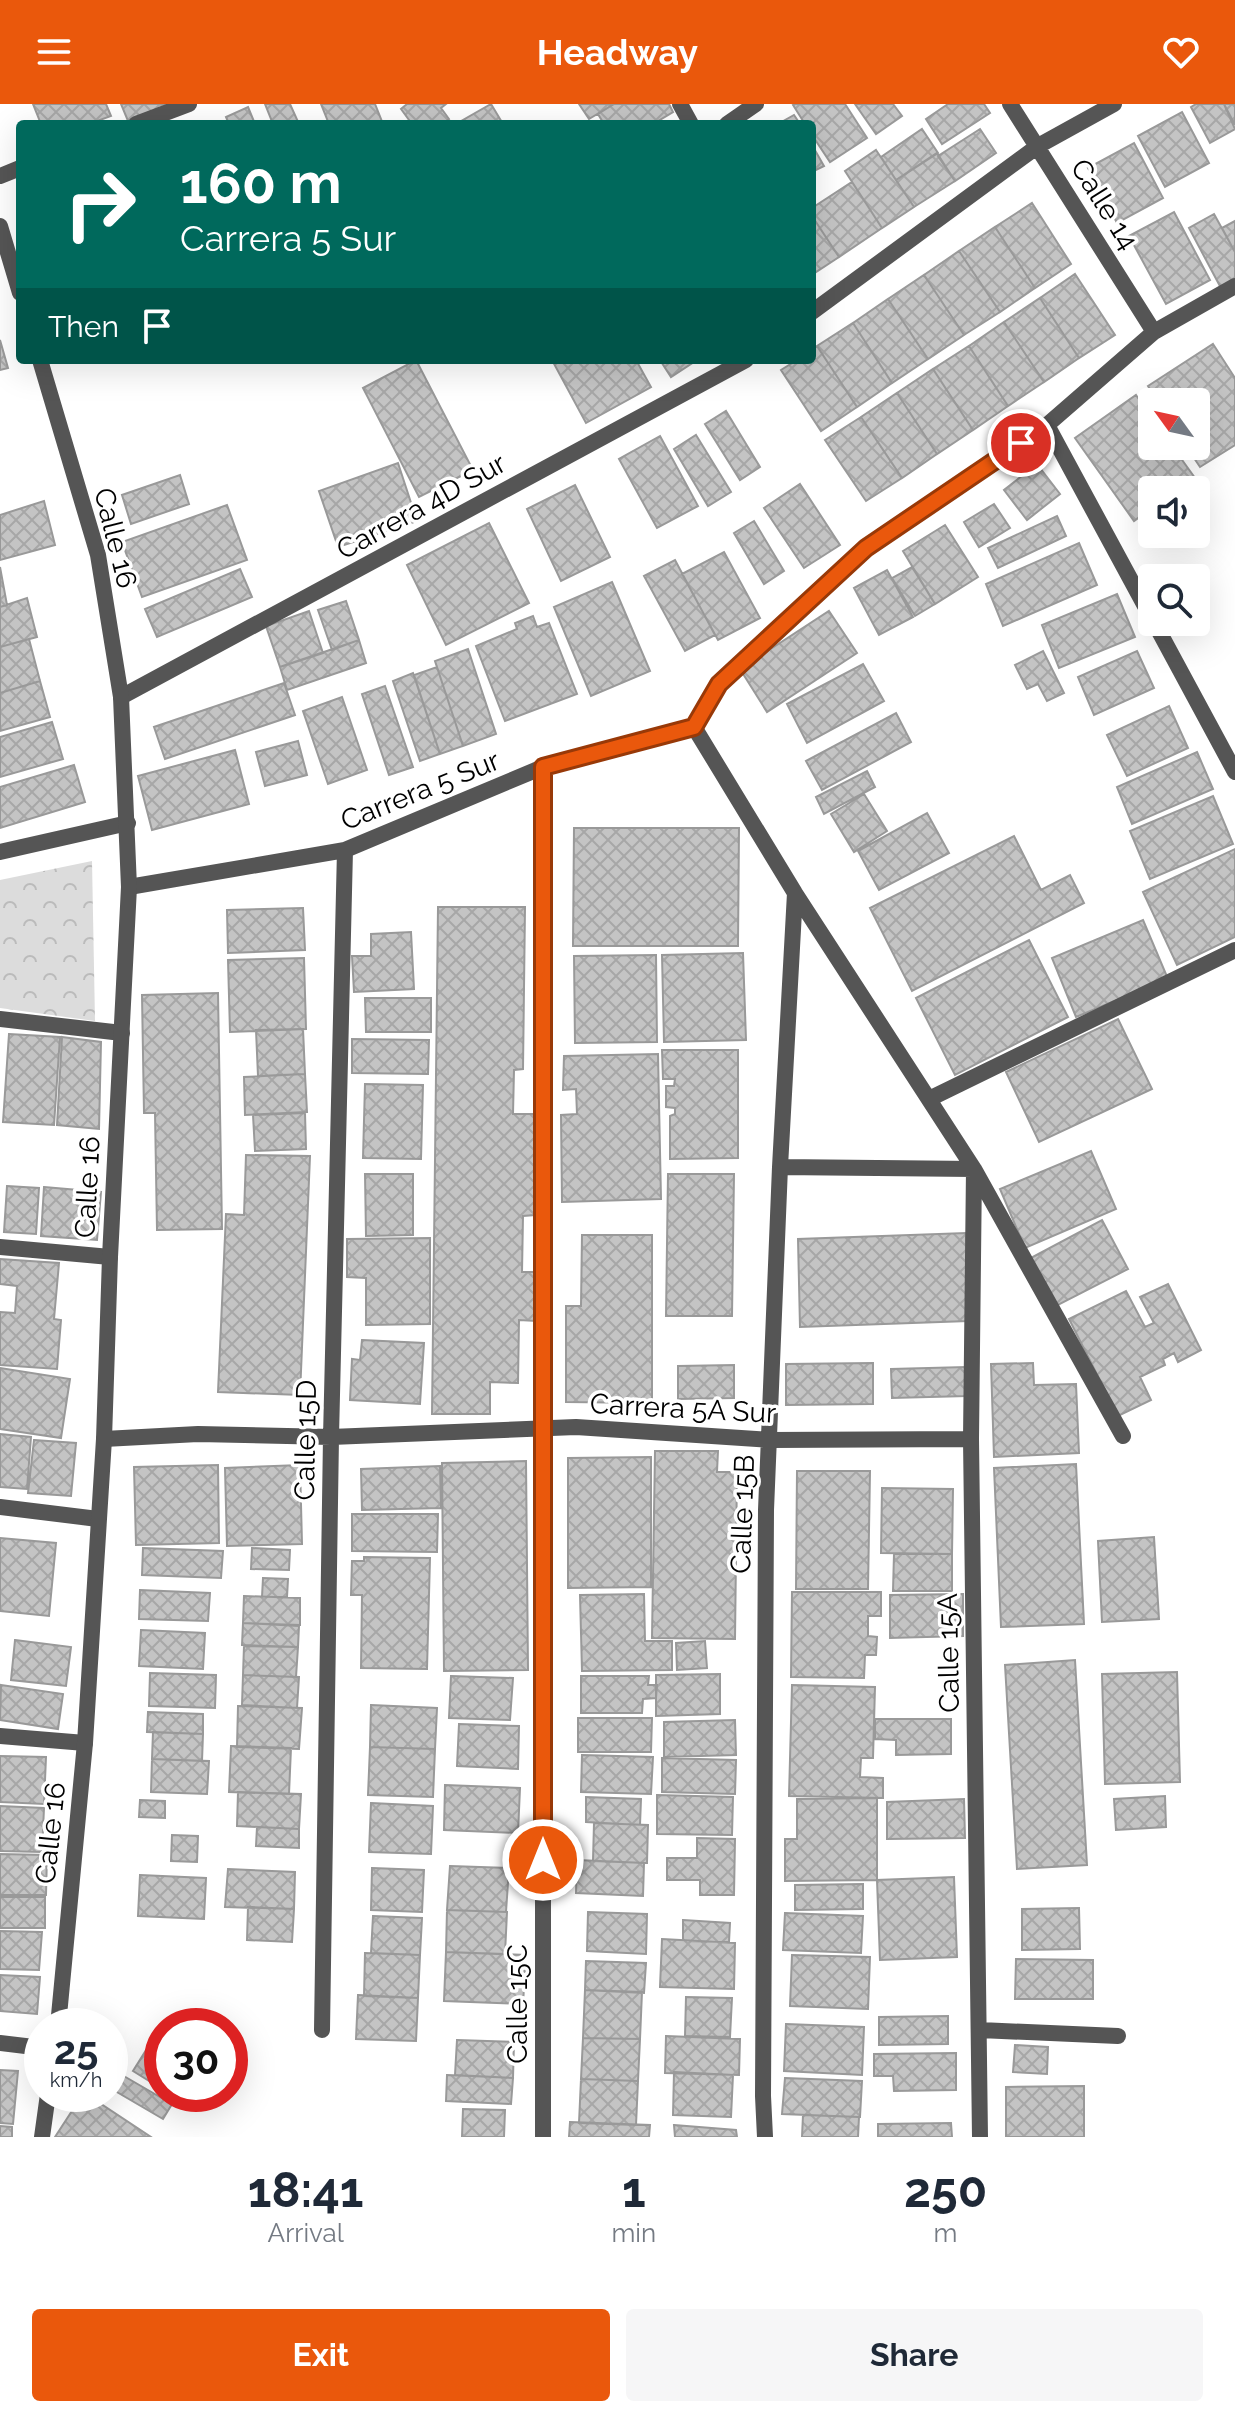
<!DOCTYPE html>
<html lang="en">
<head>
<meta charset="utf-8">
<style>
	:root { --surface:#fff; --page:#f6f6f7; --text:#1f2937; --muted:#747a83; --accent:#ea580c }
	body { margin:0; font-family:Raleway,sans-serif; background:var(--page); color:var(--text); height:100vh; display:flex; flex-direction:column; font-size:30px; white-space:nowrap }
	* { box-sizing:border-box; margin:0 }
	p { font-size:26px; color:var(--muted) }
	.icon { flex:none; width:44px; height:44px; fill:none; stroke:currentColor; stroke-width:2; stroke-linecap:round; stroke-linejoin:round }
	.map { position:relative; height:2033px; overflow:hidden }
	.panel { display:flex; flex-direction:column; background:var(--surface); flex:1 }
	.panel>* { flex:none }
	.guide { position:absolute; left:16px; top:16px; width:800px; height:244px; border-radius:8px; box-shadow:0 8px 32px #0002; background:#00695c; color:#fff; overflow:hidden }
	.needle { width:52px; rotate:303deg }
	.tools { position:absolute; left:1138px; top:284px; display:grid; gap:16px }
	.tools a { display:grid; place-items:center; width:72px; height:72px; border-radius:8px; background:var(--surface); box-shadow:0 8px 32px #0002; font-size:40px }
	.speed { position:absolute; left:24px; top:1904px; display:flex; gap:16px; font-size:40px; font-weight:700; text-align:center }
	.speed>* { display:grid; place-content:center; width:104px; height:104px; border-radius:50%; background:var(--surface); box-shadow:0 8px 32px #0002; line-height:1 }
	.speed small { font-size:20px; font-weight:400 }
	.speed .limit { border:12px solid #d22; background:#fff; color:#111 }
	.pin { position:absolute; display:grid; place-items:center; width:68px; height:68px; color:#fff; margin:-34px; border:4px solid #fff; border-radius:50%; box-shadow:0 2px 8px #0007 }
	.me { position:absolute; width:88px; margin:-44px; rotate:0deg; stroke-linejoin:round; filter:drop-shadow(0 0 6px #0008) }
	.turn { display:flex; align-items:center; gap:28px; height:168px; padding:0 32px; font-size:36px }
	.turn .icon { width:104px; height:104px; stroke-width:2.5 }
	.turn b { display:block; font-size:56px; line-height:68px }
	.then { display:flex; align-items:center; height:76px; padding:0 32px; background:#0003; gap:16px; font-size:30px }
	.eta { display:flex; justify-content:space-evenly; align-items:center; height:136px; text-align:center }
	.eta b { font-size:48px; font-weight:700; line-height:56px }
	.cta { display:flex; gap:16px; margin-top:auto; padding:16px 32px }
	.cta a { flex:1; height:92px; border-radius:8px; background:var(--accent); color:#fff; font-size:32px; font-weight:700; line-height:92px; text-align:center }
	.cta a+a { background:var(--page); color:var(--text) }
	header { display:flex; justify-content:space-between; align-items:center; height:104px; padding:0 32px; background:var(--accent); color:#fff; font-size:36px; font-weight:700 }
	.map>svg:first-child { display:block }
	.park { fill:url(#park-crowns) }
	.building { fill:url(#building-cross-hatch); stroke:#999; stroke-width:2 }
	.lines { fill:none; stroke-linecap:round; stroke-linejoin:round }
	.minor { stroke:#555; stroke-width:16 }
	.tertiary { stroke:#555; stroke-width:16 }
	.route-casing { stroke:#983908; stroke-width:20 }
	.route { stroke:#ea580c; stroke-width:14 }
	.labels { text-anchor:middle; stroke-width:7; stroke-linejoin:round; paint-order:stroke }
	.street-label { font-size:28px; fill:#000; stroke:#fff }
</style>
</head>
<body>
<header><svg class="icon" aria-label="menu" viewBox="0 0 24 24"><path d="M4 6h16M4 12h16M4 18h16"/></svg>Headway<svg class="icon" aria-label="heart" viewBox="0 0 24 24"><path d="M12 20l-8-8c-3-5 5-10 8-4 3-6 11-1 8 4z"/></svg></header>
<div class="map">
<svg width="1235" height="2033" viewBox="0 0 1235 2033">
	<defs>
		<pattern id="park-crowns" width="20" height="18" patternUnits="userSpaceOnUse" patternTransform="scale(2)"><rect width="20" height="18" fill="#dcdcdc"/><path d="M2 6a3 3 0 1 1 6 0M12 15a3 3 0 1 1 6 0" fill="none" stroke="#bbb"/></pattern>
		<pattern id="building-cross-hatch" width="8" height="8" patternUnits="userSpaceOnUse" patternTransform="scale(2)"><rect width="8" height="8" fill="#c4c4c4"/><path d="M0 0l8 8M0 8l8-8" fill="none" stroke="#a7a7a7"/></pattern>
	</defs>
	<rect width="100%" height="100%" fill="#fff"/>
	<path class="park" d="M92 757 95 917 0 904V776Z"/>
	<path class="building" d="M33 0H106L111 12 89 20H41Z
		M121 0H173L128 17Z
		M265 0H290L299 20H273Z
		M321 0H375L383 20H329Z
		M407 0H446L441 4 449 15 443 20H412L401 5Z
		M491 0 503 20H456Z
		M579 0H614L589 15Z
		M614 0H669L673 8 653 20H604L598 10Z
		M795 0H845L867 34 830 58 812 31V20H805L793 1Z
		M855 0H893L902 12 876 30Z
		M948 0H984L990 9 942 40 926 15Z
		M1196 0H1224L1235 25 1210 39 1191 3Z
		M1224 0H1235V21Z
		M248 3 255 20H229L226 13Z
		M1182 8 1209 59 1165 83 1138 32Z
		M794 11 800 20H778Z
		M922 25 938 49 896 76 881 53Z
		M980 25 996 49 955 77 938 52Z
		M1134 39 1163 94 1117 119 1088 64Z
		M812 41 824 62 812 68Z
		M876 46 914 103 882 124 845 67Z
		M937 49 955 77 914 103 896 76Z
		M852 78 882 124 839 153 812 112V104Z
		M1032 99 1071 160 1035 184 995 123Z
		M1174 108 1210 176 1166 200 1129 132Z
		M1214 110 1235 148V176L1221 184 1189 124Z
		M812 112 839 153 816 168 812 162Z
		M1235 117V148L1222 124Z
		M995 123 1035 184 1000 208 959 147Z
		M959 147 1000 208 964 231 924 171Z
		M1075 170 1115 231 1079 254 1040 194Z
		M924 171 964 231 928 255 888 195Z
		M1040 194 1079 254 1044 278 1004 218Z
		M888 195 928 255 892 279 853 219Z
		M1004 218 1044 278 1008 302 969 242Z
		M853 219 892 279 857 303 817 242Z
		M0 236 8 264 0 266Z
		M1213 240 1235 274V341L1200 363 1186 342H1196V298H1158L1148 282Z
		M817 242 857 303 821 327 781 266 797 256H812V245Z
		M969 242 1008 302 973 326 933 265Z
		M416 256 473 366 419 393 363 284Z
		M552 256H636L651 283 586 319Z
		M660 256H697L671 273Z
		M933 265 973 326 937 350 897 289Z
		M897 289 937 350 902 374 861 313Z
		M1136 291 1152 314V342H1172L1195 374 1177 386H1152V404L1134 417 1075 334Z
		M726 307 760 363 740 376 705 320Z
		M861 313 902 374 866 397 825 336Z
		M696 331 731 388 708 402 674 345Z
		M660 332 698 402 657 424 619 355Z
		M398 359 417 417 338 443 319 387Z
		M1037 360 1060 390 1027 416 1004 386Z
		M180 371 189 400 131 420 122 391Z
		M800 380 840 441 804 464 764 404Z
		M575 381 610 453 561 477 527 405Z
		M44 397 55 441 0 456V411Z
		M994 400 1010 424 979 443 964 418Z
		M227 401 247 456 142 493 122 438Z
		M1057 412 1066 432 998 464 988 444Z
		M754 417 784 467 764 480 734 429Z
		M489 419 529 499 446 541 407 461Z
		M945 421 978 473 935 500 903 447Z
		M1079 439 1097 481 1003 522 986 480Z
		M724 448 760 514 718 536 682 470Z
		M675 456 715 531 685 547 644 472Z
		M0 463 7 501 0 503Z
		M912 463 935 500 915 512 892 474Z
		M240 465 252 493 157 533 145 505Z
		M887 466 913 513 879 531 854 484Z
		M612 478 650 567 591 592 554 503Z
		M1117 490 1135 533 1059 564 1042 521Z
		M27 494 37 533 0 543V503Z
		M346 497 359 536 332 546 318 506Z
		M309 507 323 549 280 563 266 522Z
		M829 507 857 549 767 608 740 565Z
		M533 512 537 523 549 519 577 590 505 617 476 542 517 525 515 519Z
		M29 535 40 577 0 589V543Z
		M359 536 366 559 287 586 280 563Z
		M468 545 496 630 463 642 435 557Z
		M1043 547 1064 589 1047 597 1038 580 1027 585 1015 561Z
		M1137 547 1154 584 1094 611 1078 573Z
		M863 560 884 597 807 639 787 600Z
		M437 563 463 642 440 650 414 571Z
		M413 569 440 650 420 657 393 577Z
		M40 577 50 613 0 627V589Z
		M284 579 295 611 165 655 154 623Z
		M385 582 413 663 389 671 362 590Z
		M342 593 367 666 328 680 303 607Z
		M1169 602 1188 644 1127 672 1107 631Z
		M896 609 911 638 822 686 806 657Z
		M52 618 63 655 0 673V633Z
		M298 637 307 671 265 682 256 648Z
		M235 646 249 700 152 726 138 672Z
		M1197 648 1213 685 1132 720 1117 683Z
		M74 661 85 698 0 724V683Z
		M867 667 875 683 824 710 816 693Z
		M864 690 887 727 854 748 831 710Z
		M1213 692 1233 740 1150 775 1130 727Z
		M927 709 949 749 879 786 858 747Z
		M574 724H739L738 842H573Z
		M1014 732 1041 786 1070 771 1084 799 912 887 870 804Z
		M1235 745V833L1177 861 1143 788Z
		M438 803H525L523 965 514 966 513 1010H536L535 1111 523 1112 522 1168H536V1217L519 1216 518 1279 490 1278V1310H432Z
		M303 804 305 846 228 849 227 806Z
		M1143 816 1168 875 1076 913 1052 854Z
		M411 828 414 885 354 888 352 852H371V830Z
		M1029 836 1068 913 955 971 916 894Z
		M743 849 746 936 664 938 662 851Z
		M656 851 657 938 575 939 574 852Z
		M304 854 306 925 230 928 228 856Z
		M218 889 222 1125 157 1126 155 1009H144L142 891Z
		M365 894H431V928H366Z
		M1118 915 1152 985 1039 1038 1006 968Z
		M303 925 305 970 258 972 256 926Z
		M9 930 60 933 54 1021 3 1018Z
		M62 933 101 938 99 1025 57 1021Z
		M352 935 429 936 428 970 352 969Z
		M662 946H738V1054L670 1055V1012L675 1010V1004L666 1003V982H674L675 975H663Z
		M658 950 661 1095 562 1098 561 1011 577 1010 576 985 563 986 564 952Z
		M305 970 307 1008 245 1011 244 973Z
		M365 980 423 981 421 1055 363 1054Z
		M305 1009 306 1045 255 1047 253 1011Z
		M1091 1047 1116 1105 1025 1144 1000 1085Z
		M246 1051 310 1052 300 1291 218 1288 226 1110 244 1111Z
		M365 1070H413V1131L366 1132Z
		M668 1070H734L732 1212H666Z
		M7 1082 39 1084 36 1130 4 1128Z
		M44 1083 101 1088 97 1136 41 1132Z
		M1102 1116 1128 1165 1054 1203 1029 1155Z
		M966 1129 968 1217 800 1223 798 1135Z
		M582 1131H652V1299L566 1298V1202H581Z
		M430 1134V1220L366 1221V1174L347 1173V1135Z
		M0 1155 59 1159 54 1215 61 1216 57 1265 0 1261V1208L15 1209 17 1182 0 1180Z
		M1168 1180 1201 1246 1178 1258 1174 1249 1163 1255 1165 1261 1140 1273 1151 1296 1118 1312 1069 1215 1126 1187 1145 1223 1154 1219 1140 1193Z
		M362 1236 424 1239 420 1300 350 1296 352 1255 360 1256Z
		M873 1259V1300L786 1301V1260Z
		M1033 1259 1034 1281 1076 1280 1079 1349 994 1353 991 1260Z
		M734 1261V1294L678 1295V1262Z
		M966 1263 967 1292 892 1294 891 1265Z
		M0 1264 70 1275 61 1334 0 1325Z
		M0 1330 31 1333 27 1385 0 1383Z
		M34 1336 76 1339 71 1392 28 1389Z
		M655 1347H718L717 1368H737L735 1535 652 1534Z
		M651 1353V1483L568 1484V1354Z
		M526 1357 528 1566 444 1567 442 1359Z
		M1076 1360 1084 1520 1001 1523 994 1364Z
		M218 1361 219 1439 136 1441 134 1363Z
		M300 1361 302 1440 227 1442 225 1364Z
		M440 1362 441 1404 362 1406 361 1365Z
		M797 1367H870L868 1485H796Z
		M882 1384 953 1385 952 1450 881 1449Z
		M352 1410H438L437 1448 352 1447Z
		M1154 1433 1159 1515 1102 1518 1098 1437Z
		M0 1434 56 1439 49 1512 0 1507Z
		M143 1444 223 1447 221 1474 142 1471Z
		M252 1444 290 1446 289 1466 251 1465Z
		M894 1450H952V1487H893Z
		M364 1453 430 1454 427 1565 361 1564 362 1491H351L352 1457H364Z
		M263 1474 288 1475 287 1493H262Z
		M140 1486 210 1489 208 1517 139 1515Z
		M792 1488H881V1512H868V1532L877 1533 876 1551H865L864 1574 791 1573Z
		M644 1490 645 1537H672V1566L582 1567 580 1491Z
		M963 1490V1532L890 1534V1491Z
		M244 1492 300 1494V1521L243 1519Z
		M243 1519 299 1522 298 1543 242 1541Z
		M141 1526 205 1529 203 1565 139 1562Z
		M15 1536 71 1543 66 1582 11 1576Z
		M705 1537 707 1564 677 1566 676 1539Z
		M244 1542 298 1543 296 1573 243 1571Z
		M1075 1556 1087 1761 1017 1765 1005 1561Z
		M1177 1568 1180 1678 1105 1680 1102 1570Z
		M150 1569 216 1571 215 1604 149 1602Z
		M720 1570V1610L656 1612V1571Z
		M243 1571 299 1573 297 1604 242 1601Z
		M451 1572 513 1574 510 1616 449 1614Z
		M581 1572H649L648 1581H657L656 1594 643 1595 642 1609H581Z
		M1 1581 63 1590 58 1625 0 1616Z
		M792 1581 875 1583 873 1654H861L860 1673 883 1674V1694L789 1692Z
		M371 1601 437 1604 435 1645 370 1643Z
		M238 1602 302 1604 299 1645 237 1643Z
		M148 1608 203 1610V1630L147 1628Z
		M578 1614H652L651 1648H578Z
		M875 1615H951V1650L896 1651V1636L875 1635Z
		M735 1616 736 1651 664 1653V1618Z
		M459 1620 519 1622 518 1665 457 1662Z
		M153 1628 203 1630 202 1657 152 1655Z
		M231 1642 291 1644 289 1690 229 1688Z
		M370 1643 435 1645 433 1693 368 1691Z
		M582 1651 653 1653 651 1690 581 1688Z
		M0 1652 46 1653 44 1700 0 1698Z
		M662 1654 736 1656 735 1690 662 1688Z
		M152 1655 209 1657 207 1690 151 1688Z
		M445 1681 520 1684 518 1729 444 1726Z
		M238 1688 301 1690 299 1725 237 1722Z
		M657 1691 733 1693 732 1731 657 1730Z
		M1165 1692 1166 1723 1116 1726 1114 1695Z
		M586 1693 641 1695 640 1721 586 1718Z
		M877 1694V1776L785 1777V1735H797V1695Z
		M964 1695 965 1734 887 1735V1698Z
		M140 1696 165 1697V1714L139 1713Z
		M371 1699 433 1702 431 1750 369 1748Z
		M0 1702 44 1704 42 1748 0 1747Z
		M594 1719 648 1721 647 1759 593 1757Z
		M257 1723 299 1725V1744L256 1742Z
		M172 1731 198 1732 197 1758 171 1757Z
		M697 1734 735 1735 734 1791H700V1776H667V1754H697Z
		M0 1750 47 1751 46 1791H0Z
		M577 1756 644 1759 643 1792 576 1789Z
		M450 1762 509 1764 506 1808 447 1806Z
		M372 1764 424 1766 422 1808 371 1806Z
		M228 1765 295 1768 294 1805 225 1803Z
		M140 1771 206 1774 204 1815 138 1812Z
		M954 1773 957 1853 880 1856 877 1776Z
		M863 1780V1805L795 1806V1781Z
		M0 1793H45V1824H0Z
		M248 1803 294 1805 292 1838 247 1836Z
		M1079 1804 1080 1845 1022 1846V1805Z
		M447 1806 507 1808 505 1850 446 1848Z
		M588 1808 647 1810 646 1850 587 1847Z
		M785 1809 863 1812 861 1849 783 1846Z
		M373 1812 422 1814 420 1851 371 1849Z
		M683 1816 730 1819 729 1838 683 1837Z
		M0 1827 42 1828 39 1866 0 1865Z
		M662 1835 735 1839 734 1885 660 1883Z
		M446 1848 526 1851 523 1900 444 1897Z
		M365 1849 420 1851 418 1894 364 1892Z
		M792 1851 870 1853 868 1905 790 1902Z
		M1016 1855 1093 1856V1895H1015Z
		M586 1857 646 1859 644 1889 585 1886Z
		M0 1871 40 1873 37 1910 0 1907Z
		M585 1886 642 1888 640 1935 583 1934Z
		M358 1891 418 1894 416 1937 356 1935Z
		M686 1893 732 1894 730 1933 685 1932Z
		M948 1912V1940L879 1941V1913Z
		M163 1919 168 1922H162V1985L133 1967Z
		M786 1920 864 1923 862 1971 784 1967Z
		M666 1932 740 1935 739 1971 665 1969Z
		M583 1934 640 1935 638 1977 581 1975Z
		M457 1936 514 1938 513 1974 455 1971Z
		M1015 1941 1048 1943 1047 1970 1013 1968Z
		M956 1949V1986L894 1987 893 1972H874V1950Z
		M110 1964 172 2000 163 2015 110 1984Z
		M0 1966 18 1967 13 2020 0 2019Z
		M674 1968 733 1971 731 2013 673 2011Z
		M447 1971 513 1974 511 2000 446 1997Z
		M785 1974 862 1977 860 2013 782 2010Z
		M581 1975 638 1977 636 2021 579 2019Z
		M1084 1982V2033H1006V1983Z
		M83 1990H86L151 2033H55Z
		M463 2005 505 2006 504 2033H462Z
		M803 2011 859 2013 858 2033H802Z
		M570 2018 650 2021 649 2033H569Z
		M951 2019 952 2033H878V2020Z
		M674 2021 736 2026 737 2033H675Z
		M0 2022 12 2023V2033H0Z"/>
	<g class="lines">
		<path class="minor" d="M680 0 691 20
			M1010 0 1154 228
			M136 20 189 0
			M727 20 756 0
			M0 72 20 64
			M812 208 1038 42 1114 0
			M1047 321 1152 515
			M1154 518 1235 668
			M121 593 746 256
			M694 623 795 789 974 1065 1123 1332
			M0 748 128 719
			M129 783 345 746 543 663 694 623 719 580 866 444 1047 321 1154 228 1235 182
			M0 915 122 929
			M929 995 1235 846
			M780 1063 974 1065 971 1335 980 2033
			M0 1143 110 1153
			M104 1335 198 1330 331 1333 576 1323 770 1336 971 1335
			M0 1403 98 1415
			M0 1632 85 1639
			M322 1926 331 1333 345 746
			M980 1926 1118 1932
			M0 1939 42 1944
			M543 2033V663
			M765 2033 763 1992 766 1406 780 1063 795 789"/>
		<path class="tertiary" d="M0 122 20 189
			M40 256 98 451 121 593 129 783 110 1153 104 1335 85 1639 58 1922
			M42 2033 48 1990"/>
	</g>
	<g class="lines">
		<defs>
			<path id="route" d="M543 1756V663L694 623 719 580 866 444 1021 339"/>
		</defs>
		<use href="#route" class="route-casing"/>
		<use href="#route" class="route"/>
	</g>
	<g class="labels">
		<g class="street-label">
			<text transform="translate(1105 100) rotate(58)" y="10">Calle 14</text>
			<text transform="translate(421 402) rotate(-29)" y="10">Carrera 4D Sur</text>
			<text transform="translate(116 434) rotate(76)" y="10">Calle 16</text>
			<text transform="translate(420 686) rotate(-22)" y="10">Carrera 5 Sur</text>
			<text transform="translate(87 1083) rotate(-87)" y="10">Calle 16</text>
			<text transform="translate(683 1304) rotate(3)" y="10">Carrera 5A Sur</text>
			<text transform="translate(305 1336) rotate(-89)" y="10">Calle 15D</text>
			<text transform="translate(742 1410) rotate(-88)" y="10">Calle 15B</text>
			<text transform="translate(948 1549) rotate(-91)" y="10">Calle 15A</text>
			<text transform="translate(50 1729) rotate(-84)" y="10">Calle 16</text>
			<text transform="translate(517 1900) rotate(-90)" y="10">Calle 15C</text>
		</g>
	</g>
</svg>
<div class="tools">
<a><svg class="needle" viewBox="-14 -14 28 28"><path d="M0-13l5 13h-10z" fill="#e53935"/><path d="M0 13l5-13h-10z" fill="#747a83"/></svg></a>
<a><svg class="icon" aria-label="sound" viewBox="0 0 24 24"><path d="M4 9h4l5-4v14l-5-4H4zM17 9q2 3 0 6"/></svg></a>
<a><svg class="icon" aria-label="search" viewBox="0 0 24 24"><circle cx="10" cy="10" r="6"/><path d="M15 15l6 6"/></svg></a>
</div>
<div class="speed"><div>25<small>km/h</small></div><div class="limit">30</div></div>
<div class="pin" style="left:1021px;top:339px;background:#d93025"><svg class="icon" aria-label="arrive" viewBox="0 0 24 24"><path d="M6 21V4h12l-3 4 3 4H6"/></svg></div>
<svg class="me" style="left:543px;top:1756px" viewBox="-20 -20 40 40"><circle r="17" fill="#ea580c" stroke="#fff" stroke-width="3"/><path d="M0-11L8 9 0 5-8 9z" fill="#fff"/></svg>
<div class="guide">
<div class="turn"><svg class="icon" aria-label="right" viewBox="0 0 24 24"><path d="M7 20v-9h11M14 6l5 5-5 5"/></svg><div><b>160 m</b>Carrera 5 Sur</div></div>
<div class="then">Then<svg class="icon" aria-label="arrive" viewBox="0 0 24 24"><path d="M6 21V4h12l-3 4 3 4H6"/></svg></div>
</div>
</div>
<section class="panel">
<div class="eta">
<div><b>18:41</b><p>Arrival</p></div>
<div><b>1</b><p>min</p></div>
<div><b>250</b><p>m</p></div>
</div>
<div class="cta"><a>Exit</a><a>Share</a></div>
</section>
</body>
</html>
